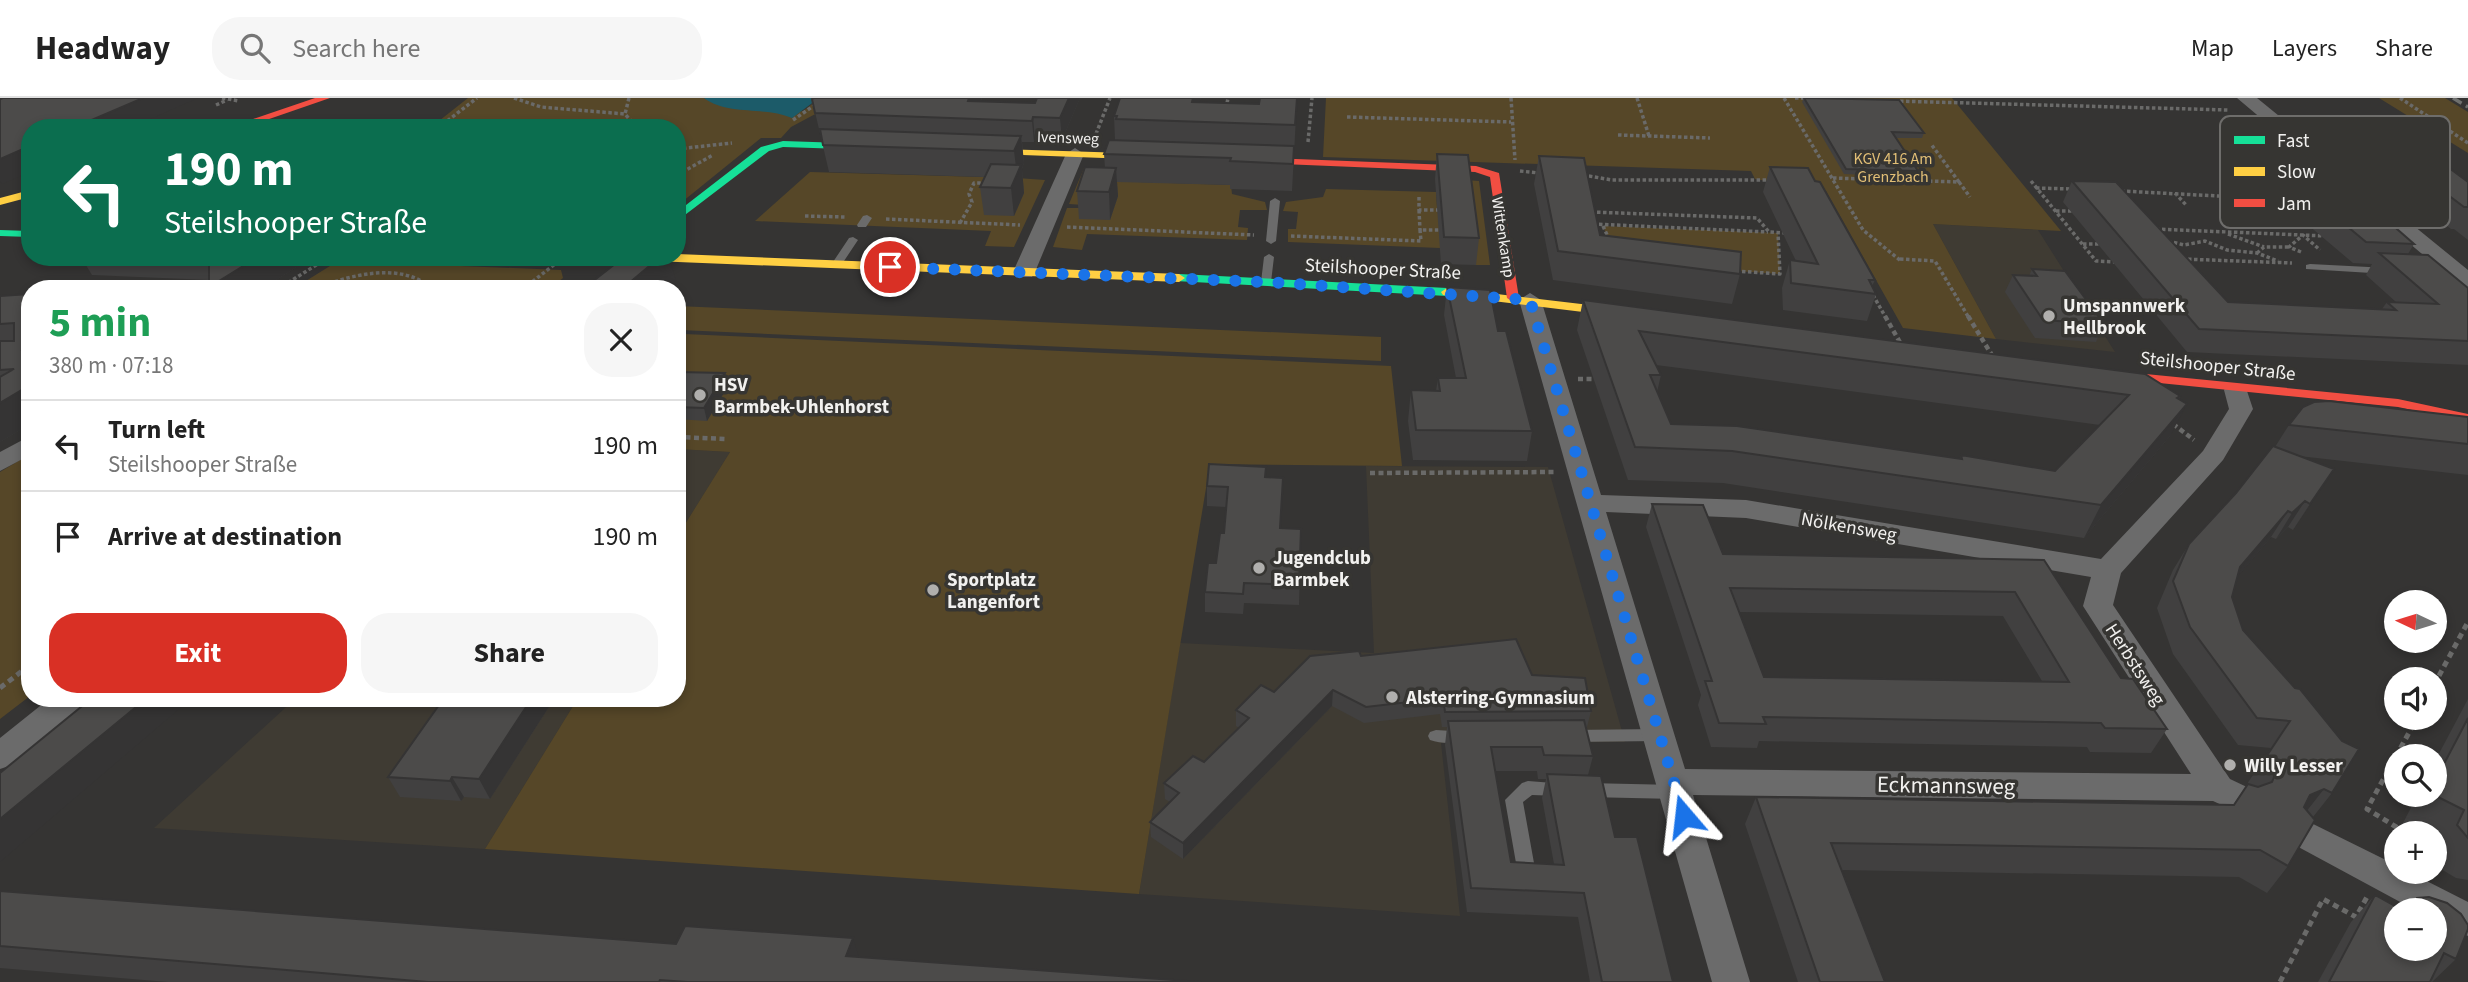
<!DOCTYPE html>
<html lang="en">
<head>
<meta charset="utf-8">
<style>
	:root { --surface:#fff; --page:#f6f6f6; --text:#222; --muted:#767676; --line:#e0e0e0; --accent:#d93025 }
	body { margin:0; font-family:"Source Sans 3",sans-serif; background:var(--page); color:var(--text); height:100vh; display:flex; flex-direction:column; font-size:26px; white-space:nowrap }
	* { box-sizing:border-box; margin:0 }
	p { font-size:23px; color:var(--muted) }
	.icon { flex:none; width:38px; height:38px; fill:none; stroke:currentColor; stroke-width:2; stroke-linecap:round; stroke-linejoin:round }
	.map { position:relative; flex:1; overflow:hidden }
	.side { position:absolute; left:21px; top:182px; width:665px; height:427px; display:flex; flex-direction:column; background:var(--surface); border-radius:28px; box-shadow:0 4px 10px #0003 }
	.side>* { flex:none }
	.hud { position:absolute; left:21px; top:21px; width:665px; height:147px; border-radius:28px; box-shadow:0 4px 10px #0003; background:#0b6e4f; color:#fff; overflow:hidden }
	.needle { width:46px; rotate:274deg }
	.tools { position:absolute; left:2384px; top:492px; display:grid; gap:14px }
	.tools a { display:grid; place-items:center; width:63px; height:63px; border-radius:50%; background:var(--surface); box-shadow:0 4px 10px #0003; font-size:35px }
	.pin { position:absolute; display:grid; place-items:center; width:60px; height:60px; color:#fff; margin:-30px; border:4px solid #fff; border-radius:50%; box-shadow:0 2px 7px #0007 }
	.me { position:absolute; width:77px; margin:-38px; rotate:343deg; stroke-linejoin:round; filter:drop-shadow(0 0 5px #0008) }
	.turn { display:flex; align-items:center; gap:24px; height:147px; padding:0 28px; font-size:32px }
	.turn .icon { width:91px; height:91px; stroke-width:2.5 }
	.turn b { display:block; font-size:49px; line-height:60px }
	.round { display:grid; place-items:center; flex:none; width:74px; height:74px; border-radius:28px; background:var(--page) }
	.head { display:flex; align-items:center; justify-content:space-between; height:119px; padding:0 28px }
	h1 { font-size:42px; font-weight:700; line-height:52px; color:#1e9e55 }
	.primary-button { display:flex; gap:14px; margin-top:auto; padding:14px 28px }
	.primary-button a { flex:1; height:80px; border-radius:28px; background:var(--accent); color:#fff; font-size:28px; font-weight:700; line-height:80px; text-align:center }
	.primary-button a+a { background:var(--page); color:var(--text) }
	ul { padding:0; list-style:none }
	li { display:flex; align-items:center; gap:21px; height:91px; padding:0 28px; border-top:2px solid var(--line) }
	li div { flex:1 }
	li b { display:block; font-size:26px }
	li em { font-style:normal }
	header { display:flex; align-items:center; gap:42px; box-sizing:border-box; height:98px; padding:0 35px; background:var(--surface); border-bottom:2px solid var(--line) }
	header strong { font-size:33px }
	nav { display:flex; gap:38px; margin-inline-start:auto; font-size:24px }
	.search { width:490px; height:63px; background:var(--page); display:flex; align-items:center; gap:18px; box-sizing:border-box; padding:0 24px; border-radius:28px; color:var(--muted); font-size:26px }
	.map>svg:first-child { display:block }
	.built { fill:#3f3b33 }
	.green { fill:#564728 }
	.water { fill:#1c5b69 }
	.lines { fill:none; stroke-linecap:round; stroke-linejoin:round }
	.path-far2 { stroke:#6a6a69; stroke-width:3.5; stroke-dasharray:3.5 2.5; stroke-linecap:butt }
	.path-far1 { stroke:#6a6a69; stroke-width:4.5; stroke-dasharray:5 3.5; stroke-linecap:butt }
	.path { stroke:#6a6a69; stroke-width:5; stroke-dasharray:6 4.5; stroke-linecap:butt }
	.lane { fill:#6b6b6b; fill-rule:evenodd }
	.street { fill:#6b6b6b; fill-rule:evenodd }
	.fast { fill:#16e098; fill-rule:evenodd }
	.slow { fill:#ffcf43; fill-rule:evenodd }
	.jam { fill:#f24e42; fill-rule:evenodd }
	.rail { stroke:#6f706e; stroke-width:3.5; stroke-dasharray:10 5; stroke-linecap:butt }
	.wall { fill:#414040; fill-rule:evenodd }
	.shaded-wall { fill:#353434 }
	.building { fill:#4c4b4a; stroke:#353434; stroke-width:2; fill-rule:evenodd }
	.route { stroke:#1a73e8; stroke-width:12; stroke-dasharray:0 21.6 }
	.poi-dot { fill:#b0afad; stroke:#363532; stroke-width:2.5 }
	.labels { text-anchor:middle; stroke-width:7; stroke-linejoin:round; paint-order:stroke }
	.far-street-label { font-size:16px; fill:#f2f1ef; stroke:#363532 }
	.far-park-label { font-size:16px; fill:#e2bf76; stroke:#363532 }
	.street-label { font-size:19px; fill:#f2f1ef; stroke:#363532 }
	.poi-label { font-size:19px; font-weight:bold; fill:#f2f1ef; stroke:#363532; text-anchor:start }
	.near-street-label { font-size:23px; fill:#f2f1ef; stroke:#363532 }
	.key { fill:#363532; stroke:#6e6d6b; stroke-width:2 }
	.key-label { font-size:19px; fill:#f2f1ef }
</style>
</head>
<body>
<header>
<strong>Headway</strong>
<div class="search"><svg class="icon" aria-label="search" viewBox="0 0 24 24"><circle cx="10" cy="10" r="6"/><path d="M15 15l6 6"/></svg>Search here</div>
<nav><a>Map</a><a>Layers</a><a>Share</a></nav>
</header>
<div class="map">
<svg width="2468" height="884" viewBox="0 0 2468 884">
	<rect width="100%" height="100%" fill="#353433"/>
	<path class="built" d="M1933 126 2038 132 2115 254 1996 241Z
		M677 351 730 354 677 439Z
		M1366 368 1548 369 1625 644 1441 645 1460 818 1139 796 1180 545 1374 555Z
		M296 600H578L485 751 154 730Z"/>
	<path class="green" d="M468 0H704L783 16 803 13 815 4 834 6 791 29 781 40H761L677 108V30H430Z
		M1326 0H1952L2061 133 1933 126 1996 241 1903 230 1826 93 1755 81 1751 73 1323 59Z
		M2379 0H2445L2468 14V55Z
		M1084 70 1110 71 1107 83 1231 87 1232 96 1265 104 1267 112H1240L1238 129 1248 130 1247 142 1087 136 1082 152 1053 149 1067 110H1083L1084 107 1069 106Z
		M810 74 1017 80 1045 82 1014 149 985 148 991 133 755 123Z
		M1465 82 1479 83 1490 167H1476L1440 150 1288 144V131H1296L1298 114 1283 113 1286 104 1323 99 1326 91 1436 94 1437 109Z
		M1603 128 1778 135 1780 176 1694 170 1614 156Z
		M338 163 561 172 563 180 549 191H293Z
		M677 208 1381 239V263L680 232 677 234Z
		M684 236 1391 268 1402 368 1210 366 1139 796 485 751 578 600H677V439L730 354 677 351V242Z
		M30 356V598L0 621V374Z"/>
	<path class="water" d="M704 0H819L792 20C764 8 728 18 704 0Z"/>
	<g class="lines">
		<path class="path-far2" d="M222 0 239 3
			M514 0 541 9 625 16
			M629 0 625 16 637 30
			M1511 0 1515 62
			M1637 0 1649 38
			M1784 0 1863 132 1901 163
			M1795 0H1808
			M2400 0 2468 45
			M1894 3 2228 12
			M216 7 227 2
			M1226 11 1228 0
			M1347 19 1511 24
			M793 22 825 0
			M438 30 477 0
			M1096 36 1110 0
			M1618 37 1710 40
			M1308 44 1312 0
			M677 51 732 45
			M1520 73 1539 75
			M677 77 713 57
			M1583 77 1612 82H1770
			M1833 80 1959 84 1931 46
			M2031 83 2096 163 2118 164
			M1959 84 1970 99
			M2036 90 2074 91
			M2121 93 2296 102
			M2175 95 2187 108
			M2226 97 2239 110
			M1419 99V112H1442
			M1419 112 1420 132
			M2056 113H2072
			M1591 114 1757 120 1769 134 1785 135
			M805 118 845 119
			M886 121 1020 127
			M960 125 972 104 969 96 974 85H987
			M1593 126 1768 134
			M1603 128 1609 141
			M1067 129 1254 137
			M2156 131 2325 138
			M2228 136 2264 149
			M1291 138 1421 143 1420 132H1442
			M2168 143 2184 147 2205 143 2227 152 2257 155 2278 163
			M2083 146H2099
			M2301 154 2289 149 2303 137 2320 152
			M2257 155 2264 149H2289
			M1900 161 1935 163 1969 220
			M2182 161 2292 165
			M1736 173 1780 176 1778 135
			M278 191 329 159
			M312 191C350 178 399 162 433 191
			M523 191 564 159
			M1873 197 1886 220"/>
		<path class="path-far1" d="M1885 218 1902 248
			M1968 218 1993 259
			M1578 281H1594
			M2173 326 2194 342
			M677 339 727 341
			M1370 375 1555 374"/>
		<path class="path" d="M2434 587 2468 524
			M0 590 30 567
			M2406 735 2367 711 2417 620
			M2280 884 2323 801 2356 819 2367 799"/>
		<path class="lane" d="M1275 100 1280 103 1276 143 1271 146 1266 143 1270 103Z
			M867 117 872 120 866 129H858L857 127 863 118Z
			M853 139 858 142 840 169 836 170 832 169 831 167 849 140Z
			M1269 156 1274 159 1271 184 1266 187 1261 184 1264 159Z
			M2310 166 2388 170 2393 173 2388 176 2306 171V167Z
			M1659 631 1665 633 1667 637 1665 641 1659 643 1570 644 1564 642 1562 638 1564 634 1570 632Z
			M1436 632 1468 634 1470 638 1468 642C1457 646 1441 646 1430 642L1428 638 1430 634Z
			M1528 683 1566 686 1569 691 1566 696 1560 698 1532 697 1523 704 1534 765 1531 770 1525 772 1519 770 1516 765 1505 702 1522 685Z
			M1587 685 1676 687 1682 689 1685 694 1682 699 1676 701 1587 699 1581 697 1578 692 1581 687Z"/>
		<path class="street" d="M2237 0H2257L2468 172V189L2460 188Z
			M1075 50 1084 56 1035 174 1032 179H1016L1013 174 1066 56Z
			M1530 195 1541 202 1601 397 1746 402 2101 461 2203 353 2229 311 2224 292 2227 287H2245L2253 311 2223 362 2121 475 2113 507 2230 681 2249 690 2254 700 2249 710 2237 714 2213 703 1693 697 1750 884H1712L1519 202ZM1606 414 1746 420 2091 479 2083 508 2191 676 1685 671Z
			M30 338V357L0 373V354Z
			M50 600H88L83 608 12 667 0 671V640Z
			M2303 721 2396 767V774H2409L2468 804V838L2434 822V812H2415L2291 745 2285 735 2291 725Z"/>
		<path class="fast" d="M783 43 873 46 878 49 873 52 783 49 769 53 677 123V114L761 49Z
			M0 132 30 133V139L0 138Z
			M1179 176 1447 190 1453 194 1447 198 1175 183V177Z"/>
		<path class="slow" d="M972 50 1157 56 1162 59 1157 62 968 55V51Z
			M30 92V99L0 107V100Z
			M677 156 1179 176 1185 180 1179 184 653 163 647 159H677Z
			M1447 190 1632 212 1638 216 1632 220 1443 197 1441 194Z"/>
		<path class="jam" d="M315 0H330L243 30H227Z
			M1241 59 1476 68 1499 75 1519 200 1513 204 1507 200 1490 79 1475 74 1237 64 1236 62Z
			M2105 272 2398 301 2468 316V324L2398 309 2100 279 2098 276 2100 273Z"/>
		<path class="rail" d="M2453 0 2468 9"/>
	</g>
	<path class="wall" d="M814 0H982L981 3 1035 5 1080 0 1062 42 1035 41 1034 44H1022L1024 65 1022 71 1024 95 1014 118 984 117 980 89 985 79 829 74 812 1Z
		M1120 0H1201L1199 5 1259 6 1260 0H1297L1292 93 1230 91V87L1117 84 1118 98 1110 122 1079 121 1077 93 1105 70 1104 56 1115 42 1114 18Z
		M1804 0H1837L1924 35 1922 40H1896L1918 73 1916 79 1844 76 1802 4Z
		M1437 56 1479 140 1476 167 1441 166 1435 81Z
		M1539 58 1600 137 1740 176 1732 206 1553 182 1534 86Z
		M2399 60 2468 84V142L2454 131H2451L2387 81Z
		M1770 69 1875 182 1872 188 1876 196 1867 223 1783 212 1782 190 1790 162 1796 163 1763 94Z
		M2072 83 2228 204 2382 211 2387 204H2396L2366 177 2372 166 2353 165 2288 110 2300 89 2392 125 2391 126 2414 146 2408 156 2468 190V267L2187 254 2063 104Z
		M81 159H294L298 168 262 191H112L209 184V182L92 177Z
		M2032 171 2104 226 2096 244 2035 240 2005 194 2013 177 2029 178Z
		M1447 189 1498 233 1532 333 1527 363 1413 362 1408 323 1411 292 1436 293 1438 280H1456L1444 217Z
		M30 196V326L0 344V198Z
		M1583 202 2180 298 2170 338 2084 440 1723 385 1628 382 1577 232ZM1656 267 1711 274 2100 327 2055 373 1961 357 1960 361 1671 326 1657 294 1661 277Z
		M677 274 725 275 728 288 707 323 677 321Z
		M2468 319V377L2299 358 2334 371 2293 432 2288 429 2276 441 2271 439 2237 479 2232 499 2243 532 2332 695 2313 719 2288 768 2267 795 2239 779 1842 772 1885 884H1798L1745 726 1756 699 2233 707 2247 687V686L2271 650 2238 647 2173 556 2157 510 2173 472 2189 446 2236 395 2275 349 2289 327Z
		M1266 379 1281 430 1301 431 1299 507 1244 505 1243 516 1205 514V494L1216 465 1224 435 1226 409 1207 408V388Z
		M1652 406 1723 456 2044 462 2121 580 2167 631 2151 655 2090 654 2087 649 1759 643 1757 650 1711 649 1698 607 1701 597 1646 429ZM1739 514 2003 518 2042 583 1764 579Z
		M1361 558 1532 577 1591 613 1587 629H1585L1593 658 1588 677 1615 739 1673 884H1590L1578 819 1467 814 1445 647 1447 629H1442L1440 616 1364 625 1332 608 1183 761 1151 739 1150 724 1170 704 1165 701 1164 685 1204 664 1239 630 1236 628V612L1274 594ZM1495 673H1537L1538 681H1546L1542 700 1554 766 1511 764Z
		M554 601 490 701 464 699 461 703 400 699 388 679 496 604Z
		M2468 601V782L2456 780 2441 771 2434 763V746L2436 742 2434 741V735H2422L2403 725 2418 696H2434V665Z
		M0 793 676 846 1201 884H168L0 870Z
		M2375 797 2402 812H2396V850H2434V812H2406L2417 800 2429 799 2447 805 2461 816 2468 827V831L2456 861 2432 884H2318L2351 824Z"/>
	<path class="shaded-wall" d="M143 0H198L130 30H73Z
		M969 0H982L972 20 968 3Z
		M1069 0H1080L1062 42 1060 20Z
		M1193 0H1201L1194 24 1192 4Z
		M1033 19 1035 41 1034 44 1032 23Z
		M1021 38 1024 65 1022 71 1024 95 1014 118 1011 90 1017 77 1014 53Z
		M30 48V74L2 86 0 83V61Z
		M1116 70 1118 98 1110 122 1109 94Z
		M258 159H294L298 168 262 191H206Z
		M660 159H669L676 183 666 191H622Z
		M725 275 728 288 707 323 704 310Z
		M30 287V326L0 344V305Z
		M2187 306 2170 338 2084 440 2101 407Z
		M2334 371 2317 397 2293 432 2310 406Z
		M2305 403 2288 429 2276 441 2292 415Z
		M2288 413 2271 439 2223 496 2240 469Z
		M1333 592 1332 608 1183 761V745Z
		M147 600H192L0 764V721Z
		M532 600 554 601 490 701 479 681Z
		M452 679 464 699 461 703 450 683Z
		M2324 691 2302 719 2289 724 2310 697Z
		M853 840 860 863 846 858Z"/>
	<path class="building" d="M3 0H143L73 30H30V48L0 61V1Z
		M814 0H969L968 3 1035 5 1037 0H1069L1060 20 1033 19 1032 23 815 15 812 1Z
		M1120 0H1193L1192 4 1259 6 1260 0H1297L1295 27 1116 21 1117 18H1114Z
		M1804 0 1899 2 1924 35 1892 34 1918 73 1846 71Z
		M820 31 1021 38 1014 53 823 47Z
		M1109 42 1294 48 1293 66 1230 63 1231 60 1104 56Z
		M1437 56 1468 57 1479 140 1444 139Z
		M1539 58 1584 60 1600 137 1741 154 1740 176 1558 153Z
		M2399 60 2437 61 2468 84V109H2464Z
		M991 66 1021 67 1011 90 980 89Z
		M1085 69 1116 70 1109 94 1077 93Z
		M1770 69 1808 70 1815 83 1820 84 1875 182H1869L1876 196 1791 185 1790 162 1818 166Z
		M2072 83 2116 84 2228 204 2396 212 2387 204 2438 206 2379 155 2428 157 2468 190V243L2199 231Z
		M2300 89 2351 91 2392 125 2389 124 2414 146 2366 144Z
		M209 159H258L206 191H112L209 184Z
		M624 159H660L622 191H583Z
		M2032 171 2065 173 2104 226 2043 222 2013 177 2037 178Z
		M1447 189 1490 192 1498 233H1506L1532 333 1416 332 1411 292 1440 293 1438 280H1466Z
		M30 196V247L23 252 30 253V287L0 305V279L14 271 0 272V243H14V225L0 226V198Z
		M1583 202 2145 276 2180 298 2177 300 2187 306 2101 407 1732 353 1635 349ZM1639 233 2129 297 2055 373 1961 357 1962 361 1737 328 1671 326 1650 277H1661Z
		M677 274 725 275 704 310 677 309Z
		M2329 303 2468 319V346L2289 327 2303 309 2314 304Z
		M2273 348 2334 371 2310 406 2305 403 2292 415 2288 413 2240 469 2232 499 2243 532 2295 590 2300 591 2342 643 2359 651 2332 695 2324 691 2310 697 2304 709 2315 722 2288 768 2260 752 1831 745 1885 884H1820L1756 699 2234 707 2248 686 2258 689 2272 684 2277 672 2266 659 2290 623 2257 620 2190 529 2173 483 2189 446 2236 395Z
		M1209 366 1266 369 1265 379 1283 380 1280 430 1301 431 1299 487 1244 485 1243 496 1205 494 1208 465H1216L1220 435H1224L1228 389 1207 388Z
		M1652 406 1703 407 1723 456 2044 462 2121 580 2133 581 2167 631 2105 630 2101 625 1763 619 1766 626 1719 625 1705 583H1712ZM1730 490 2015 494 2069 584 1764 579Z
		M1516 541 1532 577 1585 580 1591 613 1445 614 1443 600 1366 609 1333 592 1183 745 1150 724 1179 695 1164 685 1193 658 1204 664 1249 620 1236 612 1261 587 1274 594 1310 558 1359 553 1361 558Z
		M92 600H147L0 721V675Z
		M444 600 496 604 499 600H532L479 681 452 679 450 683 388 679Z
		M2468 620V740L2457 727 2464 712 2432 696H2434V685Z
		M1584 622 1593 658 1544 657 1542 649H1491L1511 764 1564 767 1547 676 1601 678 1615 739H1637L1673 884H1602L1584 795 1471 790 1448 623Z
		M0 793 676 846 685 828 853 840 846 858 1201 884H687L660 882 659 884H428L0 848Z
		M2375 797 2402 812H2396V850H2434V812H2410L2417 800 2429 799 2447 805 2461 816 2468 827V831L2456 861 2444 855 2430 884H2329Z"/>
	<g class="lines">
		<path class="route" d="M890 169 1266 184 1530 202 1684 718"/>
	</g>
	<g class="poi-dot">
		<circle cx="2049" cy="218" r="7"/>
		<circle cx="700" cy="297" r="7"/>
		<circle cx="1259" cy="470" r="7"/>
		<circle cx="933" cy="492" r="7"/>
		<circle cx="1392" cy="599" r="7"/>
		<circle cx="2230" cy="667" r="7"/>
	</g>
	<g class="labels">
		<g class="far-street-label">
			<text transform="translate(1068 39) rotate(2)" y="6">Ivensweg</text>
			<text transform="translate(1504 139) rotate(81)" y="6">Wittenkamp</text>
		</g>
		<g class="far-park-label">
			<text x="1893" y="66">KGV 416 Am<tspan x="1893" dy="18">Grenzbach</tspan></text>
		</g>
		<g class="street-label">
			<text transform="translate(1383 170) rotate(3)" y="7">Steilshooper Straße</text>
			<text transform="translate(2218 267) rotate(6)" y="7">Steilshooper Straße</text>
			<text transform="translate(1849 428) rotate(10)" y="7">Nölkensweg</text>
			<text transform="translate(2136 566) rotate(57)" y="7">Herbstsweg</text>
		</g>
		<g class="poi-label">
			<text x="2063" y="214">Umspannwerk<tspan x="2063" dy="22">Hellbrook</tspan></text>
			<text x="714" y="293">HSV<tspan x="714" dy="22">Barmbek-Uhlenhorst</tspan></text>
			<text x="1273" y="466">Jugendclub<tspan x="1273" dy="22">Barmbek</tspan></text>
			<text x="947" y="488">Sportplatz<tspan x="947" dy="22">Langenfort</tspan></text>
			<text x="1406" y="606">Alsterring-Gymnasium</text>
			<text x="2244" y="674">Willy Lesser</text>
		</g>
		<g class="near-street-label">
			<text transform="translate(1946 687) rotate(1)" y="8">Eckmannsweg</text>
		</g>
	</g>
	<rect x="2220" y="18" width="230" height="112" rx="10" class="key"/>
	<rect x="2234" y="38" width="31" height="8" fill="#16e098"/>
	<rect x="2234" y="69" width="31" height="9" fill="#ffcf43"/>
	<rect x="2234" y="101" width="31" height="8" fill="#f24e42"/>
	<g class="key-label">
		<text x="2277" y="49">Fast</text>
		<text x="2277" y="80">Slow</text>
		<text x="2277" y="112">Jam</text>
	</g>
</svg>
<div class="tools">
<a><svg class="needle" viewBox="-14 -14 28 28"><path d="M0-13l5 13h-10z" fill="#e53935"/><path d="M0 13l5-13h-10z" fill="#767676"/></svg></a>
<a><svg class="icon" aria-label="sound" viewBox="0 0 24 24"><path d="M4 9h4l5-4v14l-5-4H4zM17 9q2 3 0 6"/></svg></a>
<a><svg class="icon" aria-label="search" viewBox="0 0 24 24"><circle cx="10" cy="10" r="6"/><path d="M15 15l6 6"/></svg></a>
<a>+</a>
<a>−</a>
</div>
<div class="pin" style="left:890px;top:169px;background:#d93025"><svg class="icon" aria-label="arrive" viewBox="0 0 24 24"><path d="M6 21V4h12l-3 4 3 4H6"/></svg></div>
<svg class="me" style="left:1684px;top:718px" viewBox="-20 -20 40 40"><path d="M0-17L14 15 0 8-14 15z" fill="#1a73e8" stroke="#fff" stroke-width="4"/></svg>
<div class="hud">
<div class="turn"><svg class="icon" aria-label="left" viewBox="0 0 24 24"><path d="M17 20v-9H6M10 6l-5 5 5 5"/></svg><div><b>190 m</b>Steilshooper Straße</div></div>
</div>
<section class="side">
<div class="head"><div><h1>5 min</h1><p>380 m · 07:18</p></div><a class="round"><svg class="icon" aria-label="close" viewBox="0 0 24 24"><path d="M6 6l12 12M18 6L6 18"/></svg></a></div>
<ul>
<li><svg class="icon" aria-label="left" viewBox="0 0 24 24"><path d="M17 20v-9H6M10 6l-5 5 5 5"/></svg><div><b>Turn left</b><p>Steilshooper Straße</p></div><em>190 m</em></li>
<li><svg class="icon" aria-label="arrive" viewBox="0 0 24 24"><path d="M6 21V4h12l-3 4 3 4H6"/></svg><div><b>Arrive at destination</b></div><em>190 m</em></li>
</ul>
<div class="primary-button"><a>Exit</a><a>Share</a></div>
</section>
</div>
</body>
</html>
